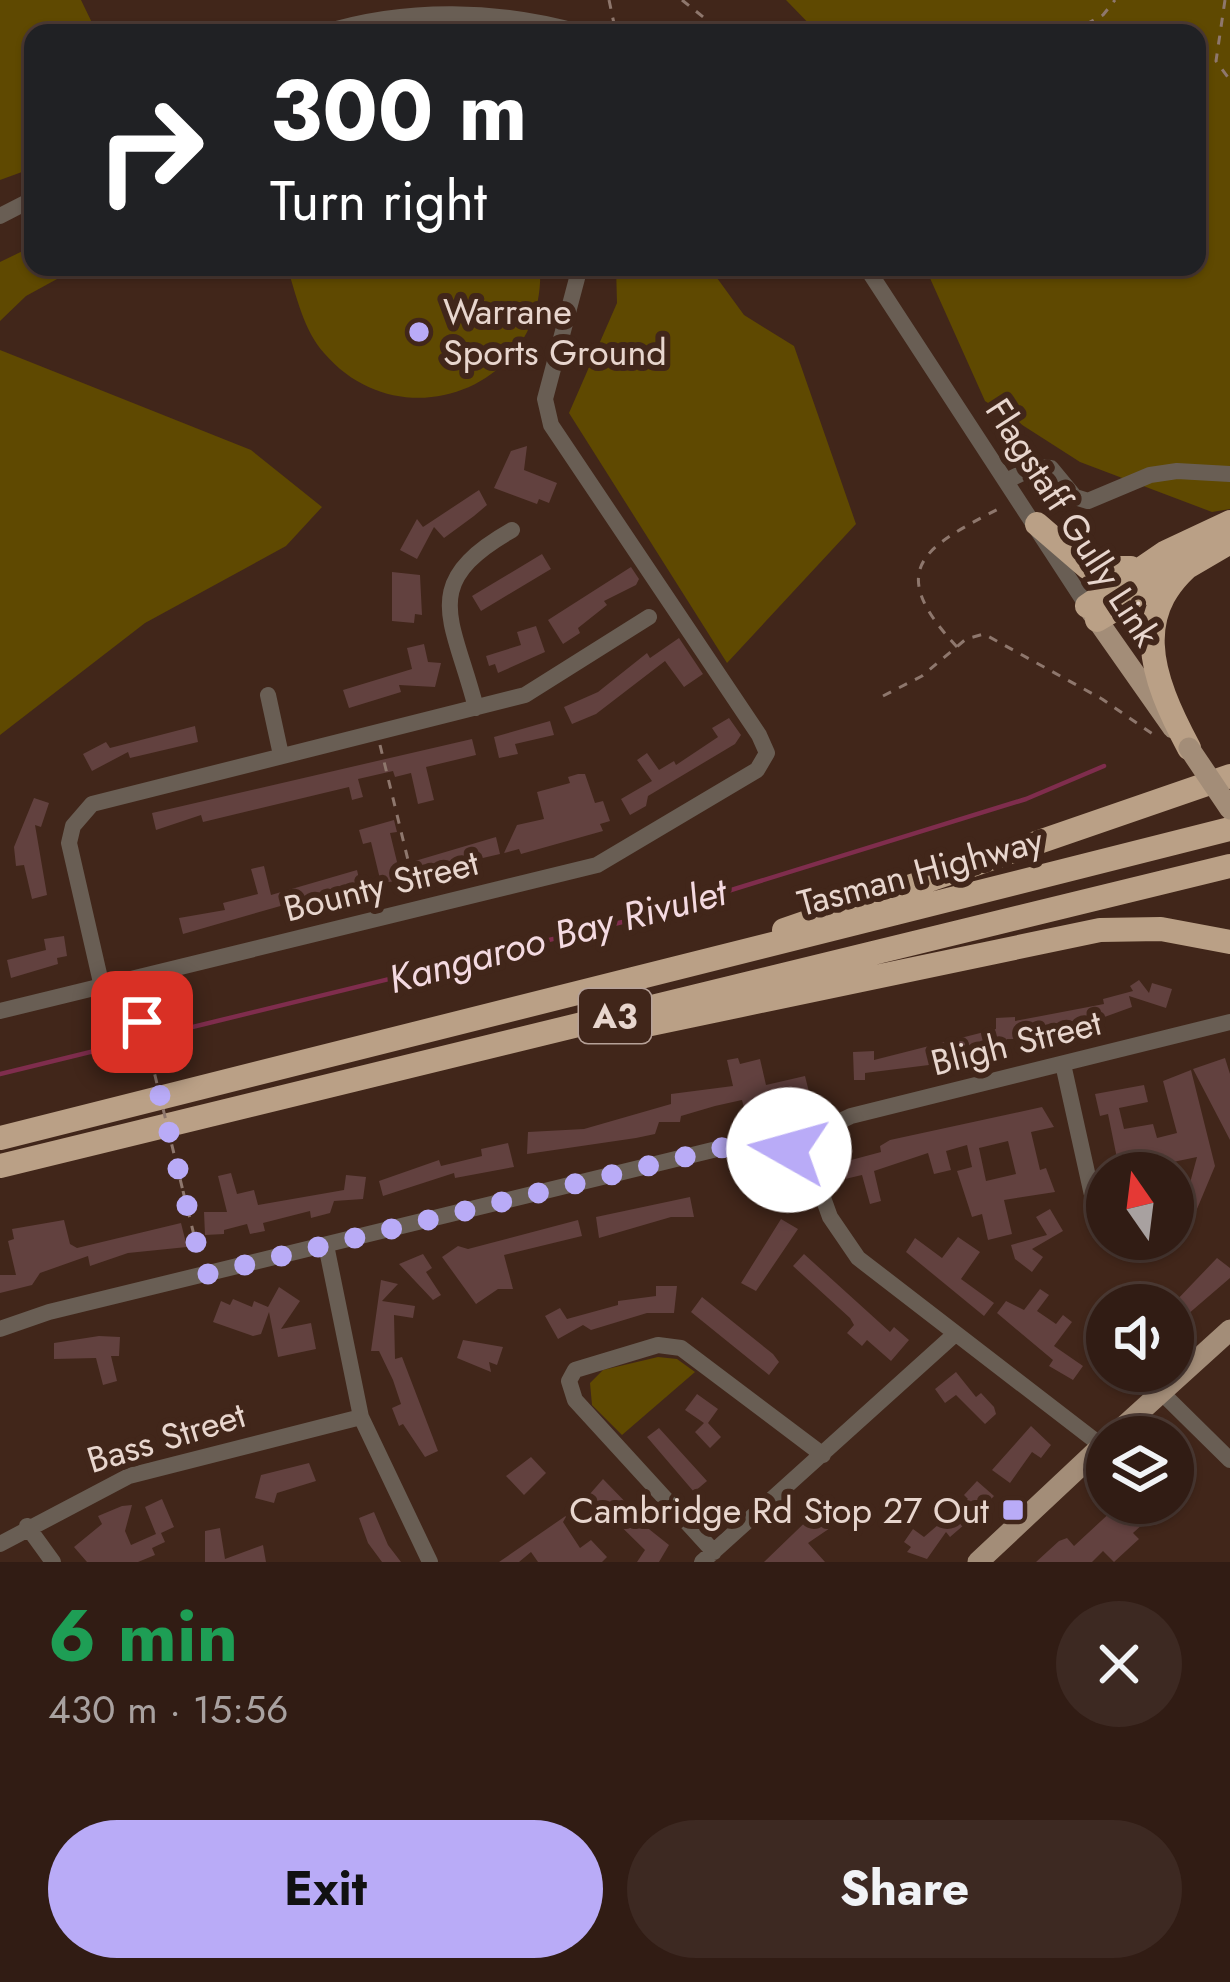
<!DOCTYPE html>
<html lang="en">
<head>
<meta charset="utf-8">
<style>
	:root { --surface:#311c14; --page:#3d2922; --text:#f1f3f6; --muted:#a8a1a0; --line:#4c3a34; --accent:#b9abf7 }
	body { margin:0; font-family:Jost,sans-serif; background:var(--page); color:var(--text); height:100vh; display:flex; flex-direction:column; font-size:45px; white-space:nowrap }
	* { box-sizing:border-box; margin:0 }
	p { font-size:39px; color:var(--muted) }
	.icon { flex:none; width:66px; height:66px; fill:none; stroke:currentColor; stroke-width:2; stroke-linecap:round; stroke-linejoin:round }
	.map { position:relative; height:1562px; overflow:hidden }
	.panel { display:flex; flex-direction:column; background:var(--surface); flex:1 }
	.panel>* { flex:none }
	.guide { position:absolute; left:24px; top:24px; width:1182px; height:252px; border-radius:24px; box-shadow:0 3px 9px #0004,0 0 0 3px var(--line); background:#202124; color:#fff; overflow:hidden }
	.needle { width:78px; rotate:346deg }
	.controls { position:absolute; left:1086px; top:1152px; display:grid; gap:24px }
	.controls a { display:grid; place-items:center; width:108px; height:108px; border-radius:50%; background:var(--surface); box-shadow:0 3px 9px #0004,0 0 0 3px var(--line); font-size:60px }
	.pin { position:absolute; display:grid; place-items:center; width:102px; height:102px; color:#fff; margin:-51px; border-radius:24px; box-shadow:0 6px 18px #0006 }
	.me { position:absolute; width:132px; margin:-66px; rotate:277deg; stroke-linejoin:round; filter:drop-shadow(0 0 9px #0008) }
	.turn { display:flex; align-items:center; gap:42px; height:252px; padding:0 48px; font-size:54px }
	.turn .icon { width:156px; height:156px; stroke-width:2.5 }
	.turn b { display:block; font-size:84px; line-height:102px }
	.round { display:grid; place-items:center; flex:none; width:126px; height:126px; border-radius:63px; background:var(--page) }
	.summary { display:flex; align-items:center; justify-content:space-between; height:204px; padding:0 48px }
	h1 { font-size:72px; font-weight:700; line-height:90px; color:#1e9e55 }
	.button { display:flex; gap:24px; margin-top:auto; padding:24px 48px }
	.button a { flex:1; height:138px; border-radius:72px; background:var(--accent); color:#111; font-size:48px; font-weight:700; line-height:138px; text-align:center }
	.button a+a { background:var(--page); color:var(--text) }
	.map>svg:first-child { display:block }
	.green { fill:#5f4901 }
	.lines { fill:none; stroke-linecap:round; stroke-linejoin:round }
	.stream { stroke:#7f2d4d; stroke-width:4.5 }
	.building { fill:#62413f; fill-rule:evenodd }
	.path { stroke:#8e776d; stroke-width:3; stroke-dasharray:9 9; stroke-linecap:butt }
	.minor { stroke:#695e54; stroke-width:16 }
	.major { stroke:#a38d78; stroke-width:21 }
	.highway { stroke:#baa086; stroke-width:24 }
	.path-bridge { stroke:#8e776d; stroke-width:3; stroke-dasharray:9 9; stroke-linecap:butt }
	.major-bridge { stroke:#a38d78; stroke-width:21 }
	.route { stroke:#b9abf7; stroke-width:21; stroke-dasharray:0 37.8 }
	.poi-dot { fill:#b9abf7; stroke:#41261a; stroke-width:4.5 }
	.labels { text-anchor:middle; stroke-width:12; stroke-linejoin:round; paint-order:stroke }
	.shield { fill:#41261a; stroke:#b6a198; stroke-width:3 }
	.shield-label { font-size:33px; font-weight:bold; fill:#e8d6ce }
	.poi-label { font-size:36px; fill:#e8d6ce; stroke:#41261a; text-anchor:start }
	.street-label { font-size:36px; fill:#e8d6ce; stroke:#41261a }
	.water-label { font-size:39px; font-style:italic; fill:#f4dae1; stroke:#41261a }
</style>
</head>
<body>
<div class="map">
<svg width="1230" height="1562" viewBox="0 0 1230 1562">
	<rect width="100%" height="100%" fill="#41261a"/>
	<path class="green" d="M0 0H81L97 33H33V168L0 180Z
		M786 0H1230V509L1212 512 1080 462 985 401 925 267H1197V33H818Z
		M33 246V267H79L26 296 0 321V262Z
		M287 267H540C547 387 402 444 324 353 303 329 297 297 287 267Z
		M616 267H709L744 315 794 346 856 524 727 663 569 413 617 303Z
		M0 350 251 450 322 507 286 546 145 623 0 735Z
		M658 1357 677 1359 695 1372 622 1435 592 1405 590 1383 603 1370Z"/>
	<g class="lines">
		<path class="stream" d="M0 1074 647 916 1026 799 1104 766"/>
	</g>
	<path class="building" d="M527 446 524 470 557 483 549 503 539 499 537 504 494 488 511 451Z
		M479 490 487 505 474 516 444 538 434 527 417 559 400 550 417 519 423 527Z
		M542 554 551 569 481 611 472 596Z
		M631 567 639 579 636 585 604 601 607 605 578 628 580 633 563 644 548 620Z
		M392 572 420 575 422 615 415 614 414 623 392 621Z
		M536 626 545 652 498 673 495 664 489 666 486 656 521 645 517 632Z
		M679 638 703 674 684 687 665 661 596 714 572 724 564 707 598 692 647 653 650 658Z
		M424 644 428 662 441 663 435 687 399 685 401 692 349 708 343 690 412 669 407 648Z
		M729 718 741 735 735 744 648 796 646 806 630 815 621 799 652 781 637 760 647 753 659 770 674 761 676 765 718 737 712 728Z
		M550 721 554 735 515 744 518 754 499 758 494 737Z
		M195 726 198 742 130 758 128 752 92 771 83 754 106 742 110 748Z
		M472 739 476 755 426 767 434 800 418 804 411 773 395 777 393 771 358 779 363 797 352 800 349 787 203 822 201 815 156 830 152 813Z
		M578 774H585L595 803 603 801 610 821 600 824 603 831 521 854 519 849 504 853 517 825 544 819 537 792 570 783 568 777Z
		M34 798 49 803 41 827 35 825 47 895 32 899 24 865 16 866 14 847Z
		M394 820 397 832 390 833 398 866 496 837 500 854 444 867 440 875 381 883 371 842 363 844 359 830Z
		M264 866 271 895 357 870 361 887 309 900 304 906 285 911 284 905 183 934 179 918 225 910 223 903 258 894 251 869Z
		M64 936 67 956 57 958 58 964 11 978 7 960 46 950 44 939Z
		M1139 980 1149 993 1152 983 1172 989 1166 1008 1129 996 1132 1007 1088 1023 1089 1028 1070 1032 1069 1025 1028 1039H1007V1045L985 1046 945 1063 865 1073V1080H854L853 1052 874 1051V1060L996 1029V1018L1015 1017V1021L1104 1004 1103 999 1133 991 1130 986Z
		M738 1058 740 1064 760 1059 766 1085 805 1076 809 1092 744 1108 742 1100 715 1106 681 1116 680 1122H659L655 1134 636 1138 527 1154 528 1132 584 1129 671 1104V1094L733 1086 727 1060Z
		M1225 1058 1230 1074V1140L1193 1069Z
		M1191 1070 1215 1166 1189 1228 1173 1222V1201L1184 1205 1197 1157 1120 1173 1108 1114 1100 1116 1095 1094 1144 1085 1148 1102 1119 1108 1124 1129 1153 1124 1157 1138 1177 1133 1163 1081Z
		M1042 1107 1054 1127 1031 1132 1040 1170 1046 1168 1055 1192 1004 1200 1012 1234 988 1240 982 1214 972 1217 957 1171 972 1167 967 1145 946 1151 951 1170 934 1174 928 1153 874 1171 881 1201 870 1204 862 1175 845 1179 840 1163 881 1152 880 1146 890 1140ZM1008 1141 1016 1174 986 1181 979 1148Z
		M508 1143 514 1167 455 1178 454 1173 383 1196 379 1181 439 1160 441 1166 482 1156 481 1149Z
		M231 1173 237 1194 254 1190 258 1205 344 1190 346 1175 366 1177 363 1199 334 1201 330 1213 311 1218 310 1211 263 1223 265 1231 250 1234 247 1224 224 1230V1234L205 1235 204 1212H227L218 1176Z
		M690 1197 694 1217H671L599 1238 596 1217Z
		M1050 1209 1063 1231 1032 1249 1043 1257 1032 1272 1015 1259 1011 1245 1047 1235 1036 1217Z
		M781 1219 798 1229 756 1291 741 1283Z
		M64 1220 70 1244 77 1248 181 1223 187 1247 128 1253 90 1266 88 1256 40 1273 32 1285 0 1293V1275H16L8 1241 14 1239 12 1229Z
		M578 1220 582 1236 504 1255 513 1289H498L476 1304 442 1257 458 1246 468 1249Z
		M958 1237 980 1252 961 1279 994 1303 984 1316 906 1252 915 1238 942 1258Z
		M423 1254 432 1268 426 1272 441 1295 433 1300 399 1264Z
		M804 1254 890 1332 894 1327 909 1340 891 1361 867 1340 862 1346 847 1333 854 1325 850 1318 793 1266Z
		M1217 1258 1230 1268V1278L1173 1327V1304Z
		M381 1280 398 1284 382 1301 415 1306 413 1318 394 1315 395 1359 402 1357 438 1451 425 1457 403 1424 399 1426 392 1408 401 1404 393 1380 379 1351H371Z
		M656 1286H677L674 1313H647L591 1330 583 1325 558 1339 545 1316 560 1308 567 1319 618 1305V1301L656 1296Z
		M279 1287 300 1301 281 1329 311 1323 316 1349 278 1357 269 1312 261 1334 253 1336 213 1322 221 1301 230 1305 233 1299 252 1307 254 1301 268 1307Z
		M1040 1289 1049 1295 1037 1311 1056 1324 1063 1315 1072 1322 1054 1346 1083 1366 1073 1380 1049 1366 1053 1360 997 1313 1006 1301 1024 1310Z
		M702 1297 773 1354 779 1362 769 1375 691 1312Z
		M99 1336 120 1337 119 1356H111L117 1381 103 1385 96 1358 54 1359V1343Z
		M463 1340 503 1347 497 1365 489 1362 491 1372 457 1358Z
		M956 1372 976 1397 981 1393 994 1407 996 1414 985 1424 956 1395 945 1403 935 1389Z
		M697 1394 718 1409 708 1423 721 1437 710 1448 695 1432 704 1423 685 1410Z
		M1031 1426 1051 1445 1041 1458 1032 1452 1010 1483 992 1470Z
		M659 1428 707 1481 694 1492 647 1437Z
		M531 1457 546 1473 524 1495 506 1476Z
		M309 1463 316 1481 277 1493 274 1503 255 1498 261 1475Z
		M603 1479 638 1515 635 1518 669 1545 659 1562H637L645 1550 589 1495Z
		M977 1481 994 1496 980 1511 950 1537 946 1532 927 1559 907 1552 911 1547 904 1542 913 1529 924 1537 968 1499 964 1495Z
		M162 1499 174 1527 161 1533 165 1542 152 1548 155 1555 138 1562H87L74 1547 102 1524 98 1516 122 1506 132 1505 125 1531 131 1545 156 1534 145 1507Z
		M1108 1503H1166L1133 1533 1139 1539 1114 1562 1103 1551 1092 1562H1036L1059 1541 1067 1538 1074 1546 1114 1509Z
		M821 1507 836 1524 808 1543 825 1562H764Z
		M374 1512 388 1545 401 1562H382L368 1543 359 1518Z
		M567 1515 563 1522 580 1548 591 1540 607 1557 602 1562H538L531 1552 519 1562H499Z
		M220 1528 225 1559 263 1545 266 1562H205V1531Z"/>
	<g class="lines">
		<path class="path" d="M609 0 616 33
			M682 0 723 33
			M1225 0 1216 61 1230 80
			M1070 33 1103 15 1115 0
			M957 647C883 568 925 547 1002 507
			M883 696 922 676 966 639 984 634 1102 699 1157 737
			M380 745 416 893
			M120 997 136 995 142 1022
			M183 1191 200 1259"/>
		<path class="minor" d="M323 33C406 7 499 9 582 33
			M0 216 33 199
			M866 267 1087 606
			M1008 480 1035 467 1051 468 1075 497 1088 501 1150 475 1177 471 1230 474
			M268 695 281 755
			M476 708C453 618 417 584 512 530
			M102 987 69 843 73 826 92 804 525 695 649 617
			M0 1011 597 865 757 770 767 753 759 735 551 425 545 399 580 267
			M1063 1064 1094 1204
			M788 1141a17 17 0 1 1 34 0a17 17 0 1 1-34 0Z
			M819 1131 851 1116 1230 1022
			M809 1159 830 1217 858 1258 1102 1446
			M326 1245 361 1417 430 1562
			M0 1329 49 1312 770 1136 788 1139
			M1161 1392 1230 1460
			M27 1526 53 1562
			M0 1544 129 1476 361 1417
			M714 1552 575 1400 569 1381 575 1370 658 1345 681 1348 823 1455
			M702 1562 955 1334"/>
		<path class="major" d="M1088 607 1173 728
			M1112 1437 1230 1330
			M978 1562 1107 1441"/>
		<path class="highway" d="M1037 524 1088 568H1131
			M1087 606 1166 552 1230 522
			M1097 620 1230 542
			M1189 748C1151 677 1125 608 1205 553
			M784 930 1230 776
			M632 1028 1100 930 1161 929 1230 942
			M0 1138 1230 829
			M0 1166 1230 866"/>
		<path class="path-bridge" d="M142 1022 183 1191"/>
		<path class="major-bridge" d="M1189 748 1230 809"/>
	</g>
	<g class="lines">
		<path class="route" d="M142 1022 204 1275 770 1136 788 1138 789 1150"/>
	</g>
	<g class="poi-dot">
		<circle cx="419" cy="332" r="12"/>
		<rect x="1001" y="1498" width="24" height="24" rx="6"/>
	</g>
	<g class="labels">
		<rect class="shield" x="579" y="989" width="72" height="54" rx="9"/>
		<g class="shield-label">
			<text x="615" y="1028">A3</text>
		</g>
		<g class="poi-label">
			<text x="443" y="324">Warrane<tspan x="443" dy="41">Sports Ground</tspan></text>
			<text x="989" y="1523" text-anchor="end">Cambridge Rd Stop 27 Out</text>
		</g>
		<g class="street-label">
			<text transform="translate(1073 522) rotate(57)" y="13">Flagstaff Gully Link</text>
			<text transform="translate(920 871) rotate(-15)" y="13">Tasman Highway</text>
			<text transform="translate(381 885) rotate(-14)" y="13">Bounty Street</text>
			<text transform="translate(1016 1042) rotate(-14)" y="13">Bligh Street</text>
			<text transform="translate(166 1437) rotate(-17)" y="13">Bass Street</text>
		</g>
		<g class="water-label">
			<text transform="translate(557 935) rotate(-15)" y="14">Kangaroo Bay Rivulet</text>
		</g>
	</g>
</svg>
<div class="controls">
<a><svg class="needle" viewBox="-14 -14 28 28"><path d="M0-13l5 13h-10z" fill="#e53935"/><path d="M0 13l5-13h-10z" fill="#a8a1a0"/></svg></a>
<a><svg class="icon" aria-label="sound" viewBox="0 0 24 24"><path d="M4 9h4l5-4v14l-5-4H4zM17 9q2 3 0 6"/></svg></a>
<a><svg class="icon" aria-label="layers" viewBox="0 0 24 24"><path d="M12 4l9 5-9 5-9-5zM3 14l9 5 9-5"/></svg></a>
</div>
<div class="pin" style="left:142px;top:1022px;background:#d93025"><svg class="icon" aria-label="arrive" viewBox="0 0 24 24"><path d="M6 21V4h12l-3 4 3 4H6"/></svg></div>
<svg class="me" style="left:789px;top:1150px" viewBox="-20 -20 40 40"><circle r="19" fill="#fff"/><path d="M0-13L10 11 0 6-10 11z" fill="#b9abf7"/></svg>
<div class="guide">
<div class="turn"><svg class="icon" aria-label="right" viewBox="0 0 24 24"><path d="M7 20v-9h11M14 6l5 5-5 5"/></svg><div><b>300 m</b>Turn right</div></div>
</div>
</div>
<section class="panel">
<div class="summary"><div><h1>6 min</h1><p>430 m · 15:56</p></div><a class="round"><svg class="icon" aria-label="close" viewBox="0 0 24 24"><path d="M6 6l12 12M18 6L6 18"/></svg></a></div>
<div class="button"><a>Exit</a><a>Share</a></div>
</section>
</body>
</html>
